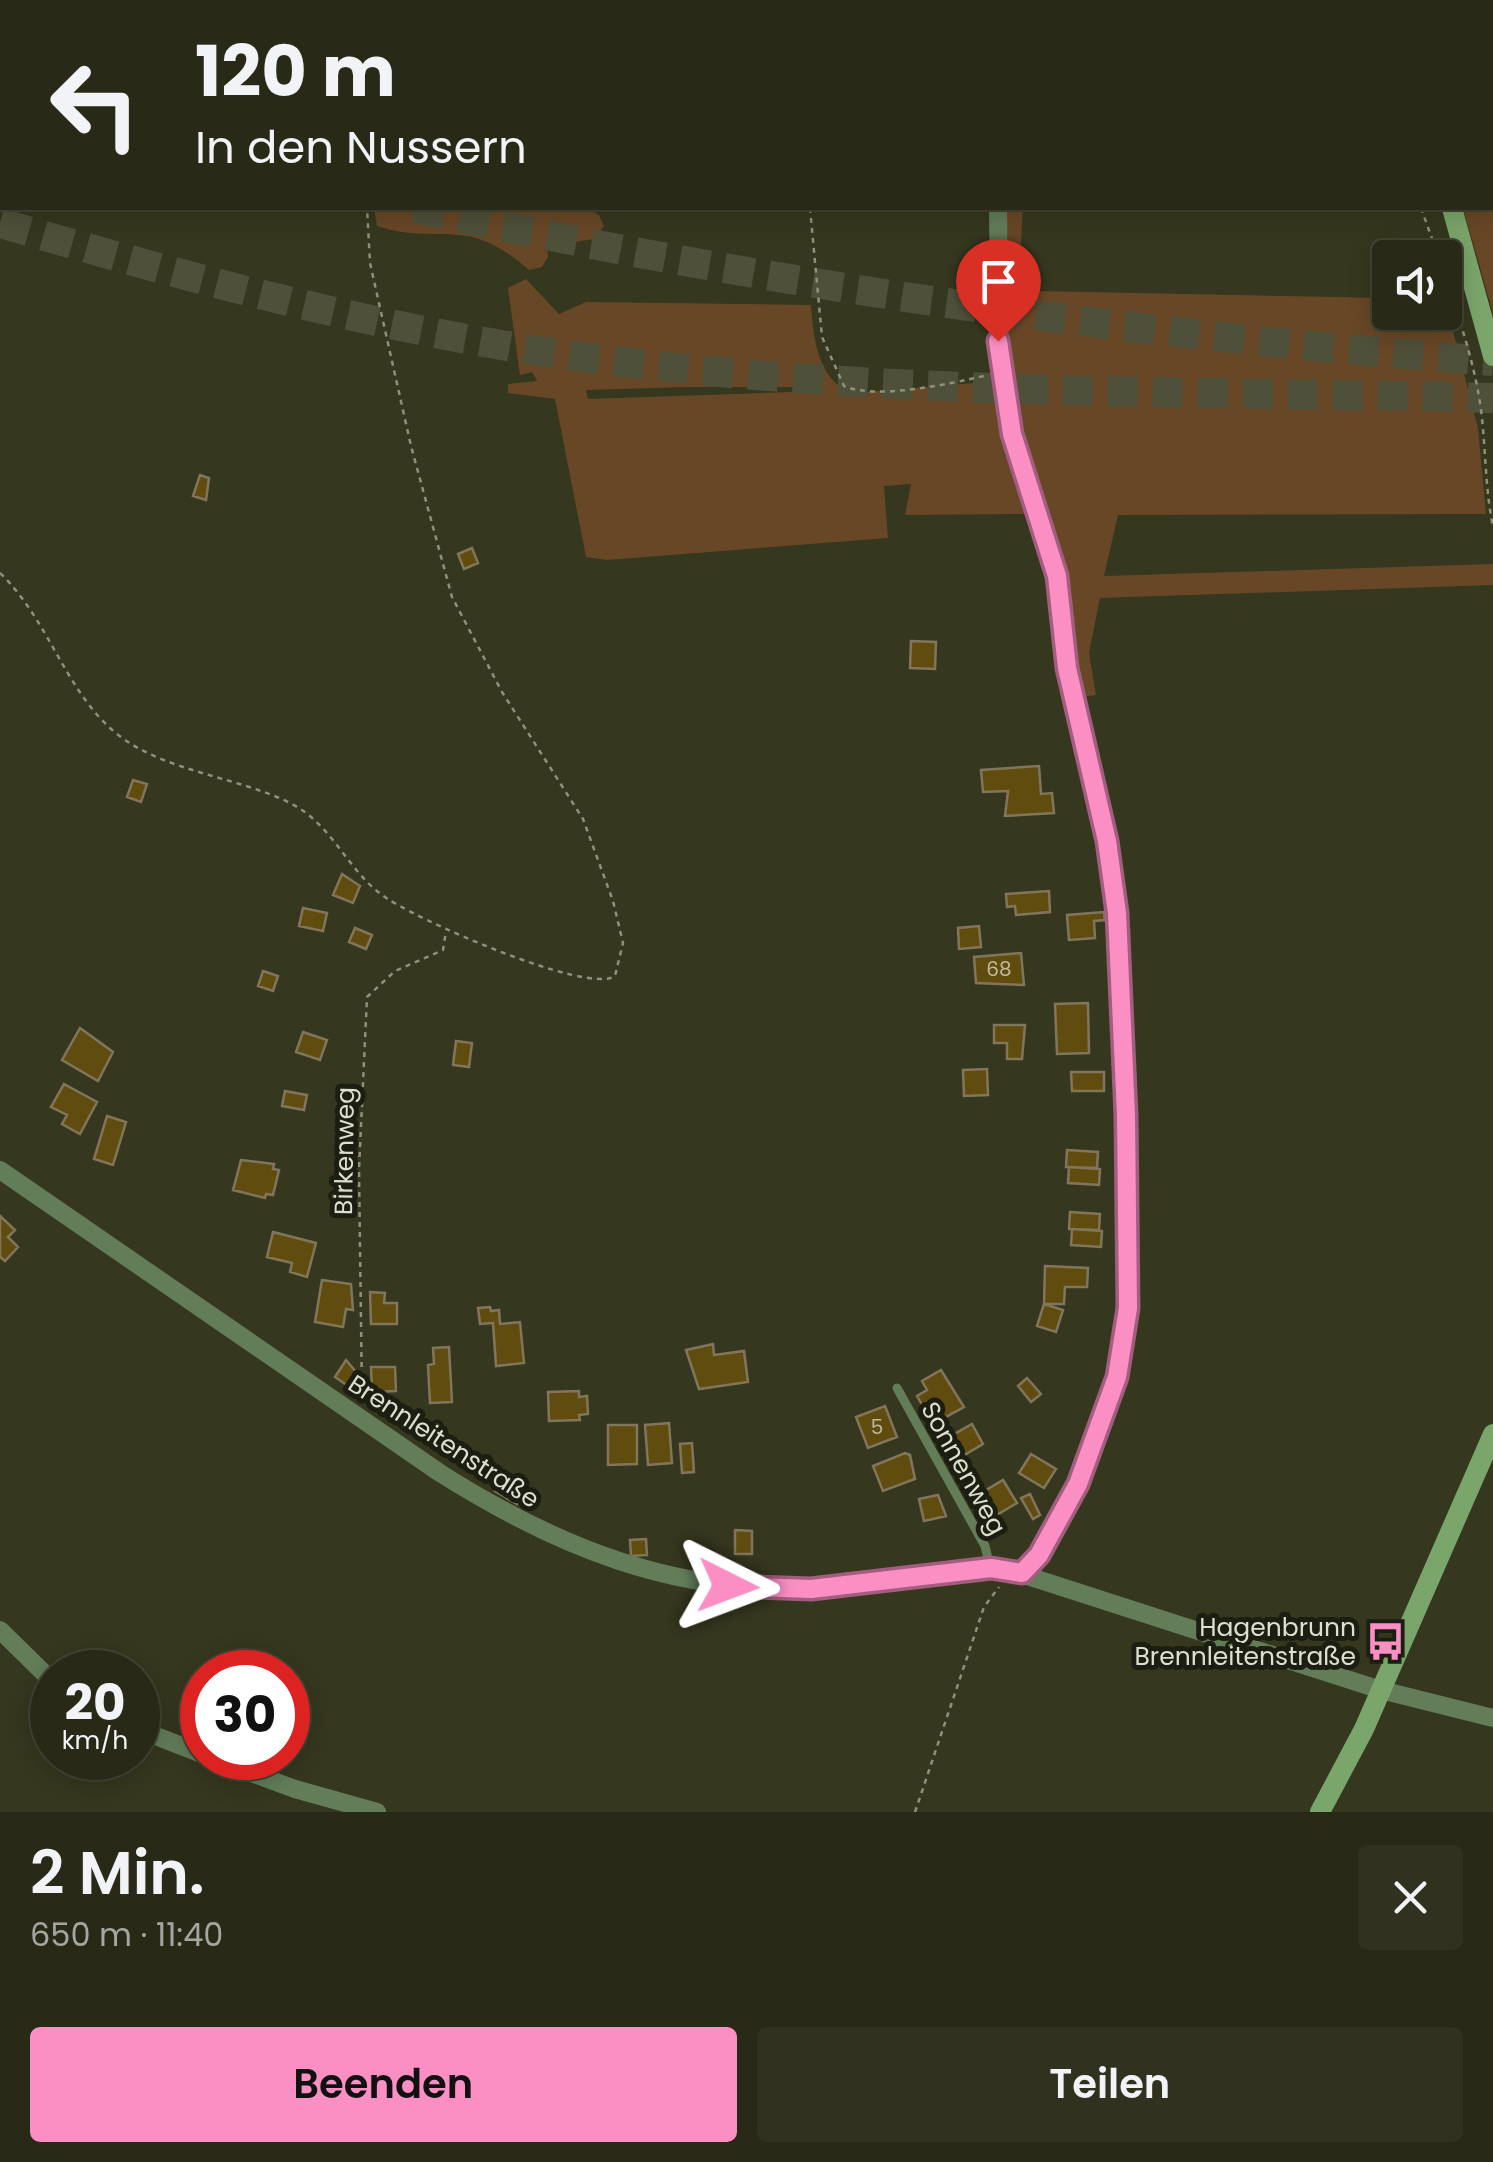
<!DOCTYPE html>
<html lang="de">
<head>
<meta charset="utf-8">
<style>
	:root { --surface:#282916; --page:#30311f; --text:#f1f3f6; --muted:#a5a6a1; --line:#444535; --accent:#fb8fc4 }
	body { margin:0; font-family:Poppins,sans-serif; background:var(--page); color:var(--text); height:100vh; display:flex; flex-direction:column; font-size:38px; white-space:nowrap }
	* { box-sizing:border-box; margin:0 }
	p { font-size:32px; color:var(--muted) }
	.icon { flex:none; width:55px; height:55px; fill:none; stroke:currentColor; stroke-width:2; stroke-linecap:round; stroke-linejoin:round }
	.map { position:relative; height:1812px; overflow:hidden }
	.side { display:flex; flex-direction:column; background:var(--surface); flex:1 }
	.side>* { flex:none }
	.banner { position:absolute; left:0px; top:0px; width:1495px; height:210px; box-shadow:0 5px 25px #0003,0 0 0 2px var(--line); background:#282916; color:var(--text); overflow:hidden }
	.fabs { position:absolute; left:1372px; top:240px; display:grid; gap:20px }
	.fabs a { display:grid; place-items:center; width:90px; height:90px; border-radius:10px; background:var(--surface); box-shadow:0 5px 25px #0003,0 0 0 2px var(--line); font-size:50px }
	.speed { position:absolute; left:30px; top:1650px; display:flex; gap:20px; font-size:50px; font-weight:700; text-align:center }
	.speed>* { display:grid; place-content:center; width:130px; height:130px; border-radius:50%; background:var(--surface); box-shadow:0 5px 25px #0003,0 0 0 2px var(--line); line-height:1 }
	.speed small { font-size:25px; font-weight:400 }
	.speed .limit { border:15px solid #d22; background:#fff; color:#111 }
	.pin { position:absolute; display:grid; place-items:center; width:85px; height:85px; color:#fff; margin:-102px -42px; border-radius:50% 50% 50% 0; rotate:-45deg; box-shadow:0 0 10px #0007 }
	.pin .icon { rotate:45deg }
	.me { position:absolute; width:110px; margin:-55px; rotate:93deg; stroke-linejoin:round; filter:drop-shadow(0 0 8px #0008) }
	.turn { display:flex; align-items:center; gap:35px; height:210px; padding:0 30px; font-size:45px }
	.turn .icon { width:130px; height:130px; stroke-width:2.5 }
	.turn b { display:block; font-size:70px; line-height:85px }
	.round { display:grid; place-items:center; flex:none; width:105px; height:105px; border-radius:10px; background:var(--page) }
	.head { display:flex; align-items:center; justify-content:space-between; height:170px; padding:0 30px }
	h1 { font-size:60px; font-weight:600; line-height:75px }
	.action { display:flex; gap:20px; margin-top:auto; padding:20px 30px }
	.action a { flex:1; height:115px; border-radius:10px; background:var(--accent); color:#111; font-size:40px; font-weight:600; line-height:115px; text-align:center }
	.action a+a { background:var(--page); color:var(--text) }
	.map>svg:first-child { display:block }
	.green { fill:#684726; fill-rule:evenodd }
	.building { fill:#614c0f; stroke:#81765b; stroke-width:2.5 }
	.lines { fill:none; stroke-linecap:round; stroke-linejoin:round }
	.highway-tunnel { stroke:#4e5039; stroke-width:30; stroke-dasharray:30 15; stroke-linecap:butt }
	.path { stroke:#8f917c; stroke-width:2.5; stroke-dasharray:5 5; stroke-linecap:butt }
	.lane { stroke:#637d59; stroke-width:9 }
	.street { stroke:#637d59; stroke-width:18 }
	.secondary { stroke:#7ba66b; stroke-width:20 }
	.route-casing { stroke:#a35d7f; stroke-width:25 }
	.route { stroke:#fb8fc4; stroke-width:18 }
	.labels { text-anchor:middle; stroke-width:10; stroke-linejoin:round; paint-order:stroke }
	.number-label { font-size:20px; fill:#beba9f }
	.street-label { font-size:25px; fill:#dddfcf; stroke:#1d1e12 }
	.poi-label { font-size:25px; fill:#dddfcf; stroke:#1d1e12; text-anchor:end }
</style>
</head>
<body>
<div class="map">
<svg width="1493" height="1812" viewBox="0 0 1493 1812">
	<rect width="100%" height="100%" fill="#35371e"/>
	<path class="green" d="M1493 143V313L1463 208H1492Z
		M374 208H586L599 215 604 226 594 239 547 246 548 257 542 267 529 270C465 213 441 247 377 226Z
		M1003 208H1023L1018 290 1026 294 1036 291 1390 298V312H1445V300L1478 428 1486 514 1118 515 1104 576 1493 564V585L1100 598 1089 653 1096 695 1081 697 1073 671 1067 585 1027 467 1007 379Z
		M526 279 559 314 586 302 811 305C813 336 818 384 854 393L987 382 994 390 1031 514 905 515 911 484 884 486 888 538 607 560 586 557 555 399 508 393V384L537 381 532 372 520 375 508 288ZM688 387H811L818 391 588 399 586 390Z"/>
	<path class="building" d="M200 475 209 478 206 500 193 496Z
		M472 548 478 563 464 569 458 554Z
		M911 641 936 642 935 669 910 668Z
		M1039 766 1041 794 1052 793 1054 813 1005 816 1008 791 983 792 981 770Z
		M133 780 147 784 141 802 127 797Z
		M342 874 360 886 353 903 333 895Z
		M1049 891 1050 912 1016 915 1015 906 1007 907 1006 894Z
		M303 908 327 913 323 931 299 926Z
		M1104 912 1105 920 1094 921 1095 938 1069 940 1067 915Z
		M979 926 981 947 959 949 958 928Z
		M355 928 372 935 366 949 349 942Z
		M1021 953 1024 985 976 983 974 957Z
		M263 971 278 976 273 991 258 986Z
		M1088 1003 1089 1053 1057 1054 1055 1004Z
		M994 1025H1025L1022 1059H1007V1043H994Z
		M80 1028 113 1052 98 1081 62 1060Z
		M303 1032 327 1040 320 1060 296 1052Z
		M456 1041 472 1043 469 1067 453 1065Z
		M987 1069 988 1095 964 1096 963 1070Z
		M1071 1072H1104V1091H1072Z
		M64 1084 97 1102 80 1134 62 1124 67 1115 51 1107Z
		M285 1091 307 1095 304 1110 282 1106Z
		M107 1116 126 1122 113 1165 94 1159Z
		M1067 1150 1098 1152 1097 1168 1066 1167Z
		M241 1160 274 1164 273 1169 279 1170 273 1195 266 1194 265 1198 233 1190Z
		M1069 1167 1100 1169 1099 1185 1068 1183Z
		M1070 1212 1100 1214 1099 1230 1069 1229Z
		M0 1216 15 1230 8 1237 18 1247 5 1261 0 1257Z
		M1072 1229 1102 1231 1101 1247 1071 1245Z
		M273 1232 316 1243 307 1277 290 1272 292 1263 267 1257Z
		M1045 1266 1088 1268 1087 1287H1065L1064 1304H1044Z
		M322 1280 351 1284 353 1310 346 1309 343 1327 315 1322Z
		M370 1292 385 1293 384 1303H397V1324H371Z
		M1044 1304 1063 1310 1056 1332 1037 1326Z
		M490 1307 491 1311 499 1310 500 1324 520 1322 524 1363 496 1366 493 1323 480 1324 478 1308Z
		M713 1344 714 1355 744 1351 748 1382 699 1389 686 1350Z
		M449 1347 452 1402 430 1403 428 1365 434 1364 433 1348Z
		M346 1360 357 1373 348 1386 335 1377Z
		M371 1367H395L396 1391 372 1392Z
		M941 1370 964 1407 933 1424 917 1396 927 1390 922 1381Z
		M1027 1378 1041 1394 1031 1402 1018 1386Z
		M579 1391V1397L587 1396 588 1414 579 1415 580 1420 549 1421 548 1392Z
		M885 1406 897 1437 868 1448 856 1417Z
		M669 1423 672 1463 648 1465 645 1425Z
		M972 1424 983 1444 954 1461 942 1441Z
		M608 1425H637V1464L608 1465Z
		M692 1443 694 1472 682 1473 680 1444Z
		M905 1453 910 1455 915 1479 883 1491 873 1466Z
		M1031 1454 1056 1469 1044 1488 1019 1473Z
		M504 1475 526 1488 517 1504 495 1491Z
		M1003 1480 1017 1503 990 1519 976 1496Z
		M1030 1494 1040 1515 1033 1519 1021 1498Z
		M938 1495 946 1516 924 1521 919 1499Z
		M735 1530 752 1531V1554H735Z
		M646 1539 647 1555 631 1556 630 1540Z"/>
	<g class="lines">
		<path class="highway-tunnel" d="M0 95 2 96
			M415 208C771 285 1130 335 1493 361
			M0 223C178 275 355 323 539 351 853 397 1175 390 1493 398"/>
		<path class="path" d="M1363 0 1364 2
			M1440 0V2
			M427 2V0
			M1492 138H1493
			M810 208 822 337 844 386C876 400 949 384 984 376
			M1421 208 1439 258
			M1445 274C1459 319 1475 364 1481 410 1486 450 1485 488 1493 527
			M0 573C47 618 64 686 110 728 158 772 235 775 292 804 332 825 347 869 382 895 412 918 587 995 615 976L623 943 613 901 583 819 502 692 452 597 411 446 370 263 367 208
			M362 1397 359 1169 367 997 395 971 443 950 446 931
			M915 1812 984 1607 999 1587"/>
		<path class="lane" d="M897 1388 985 1546 990 1567"/>
		<path class="street" d="M66 2 67 0
			M1003 2V0
			M0 135 2 130
			M998 208 1000 372 1011 435 1057 576 1067 668 1107 841 1117 913 1126 1115 1128 1308 1117 1377 1078 1483 1039 1555 1022 1573
			M0 1170 440 1473C557 1547 675 1595 815 1588 874 1586 932 1575 991 1568L1012 1571 1381 1690 1493 1718
			M0 1630 52 1681
			M138 1729 202 1754
			M211 1758 295 1789 377 1812"/>
		<path class="secondary" d="M1385 0 1386 2
			M1452 208 1493 356
			M1320 1812 1364 1729 1493 1434"/>
	</g>
	<g class="lines">
		<defs>
			<path id="route" d="M728 1586 811 1589 991 1568 1022 1573 1039 1555 1078 1484 1117 1377 1128 1308 1126 1115 1117 913 1107 841 1067 668 1057 576 1012 434 998 341"/>
		</defs>
		<use href="#route" class="route-casing"/>
		<use href="#route" class="route"/>
	</g>
	<defs>
		<symbol id="bus-bare" viewBox="-9 -9 18 18"><path d="M-5-6H5V4H4V6H2V4H-2V6H-4V4H-5ZM-3.5-4V0h7V-4ZM-3.5 1.2v1.5H-2V1.2ZM2 1.2v1.5H3.5V1.2Z" fill="#fb8fc4" stroke="#1d1e12" stroke-width="2.5" paint-order="stroke"/></symbol>
	</defs>
	<g fill-rule="evenodd">
		<use href="#bus-bare" x="1358" y="1614" width="55" height="55"/>
	</g>
	<g class="labels">
		<g class="number-label">
			<text x="999" y="976">68</text>
			<text x="877" y="1434">5</text>
		</g>
		<g class="street-label">
			<text transform="translate(344 1151) rotate(-89)" y="9">Birkenweg</text>
			<text transform="translate(444 1441) rotate(33)" y="9">Brennleitenstraße</text>
			<text transform="translate(964 1468) rotate(61)" y="9">Sonnenweg</text>
		</g>
		<g class="poi-label">
			<text x="1356" y="1636">Hagenbrunn<tspan x="1356" dy="29">Brennleitenstraße</tspan></text>
		</g>
	</g>
</svg>
<div class="fabs">
<a><svg class="icon" aria-label="sound" viewBox="0 0 24 24"><path d="M4 9h4l5-4v14l-5-4H4zM17 9q2 3 0 6"/></svg></a>
</div>
<div class="speed"><div>20<small>km/h</small></div><div class="limit">30</div></div>
<div class="pin" style="left:998px;top:341px;background:#d93025"><svg class="icon" aria-label="arrive" viewBox="0 0 24 24"><path d="M6 21V4h12l-3 4 3 4H6"/></svg></div>
<svg class="me" style="left:728px;top:1586px" viewBox="-20 -20 40 40"><path d="M0-17L14 15 0 8-14 15z" fill="#fb8fc4" stroke="#fff" stroke-width="4"/></svg>
<div class="banner">
<div class="turn"><svg class="icon" aria-label="left" viewBox="0 0 24 24"><path d="M17 20v-9H6M10 6l-5 5 5 5"/></svg><div><b>120 m</b>In den Nussern</div></div>
</div>
</div>
<section class="side">
<div class="head"><div><h1>2 Min.</h1><p>650 m · 11:40</p></div><a class="round"><svg class="icon" aria-label="close" viewBox="0 0 24 24"><path d="M6 6l12 12M18 6L6 18"/></svg></a></div>
<div class="action"><a>Beenden</a><a>Teilen</a></div>
</section>
</body>
</html>
